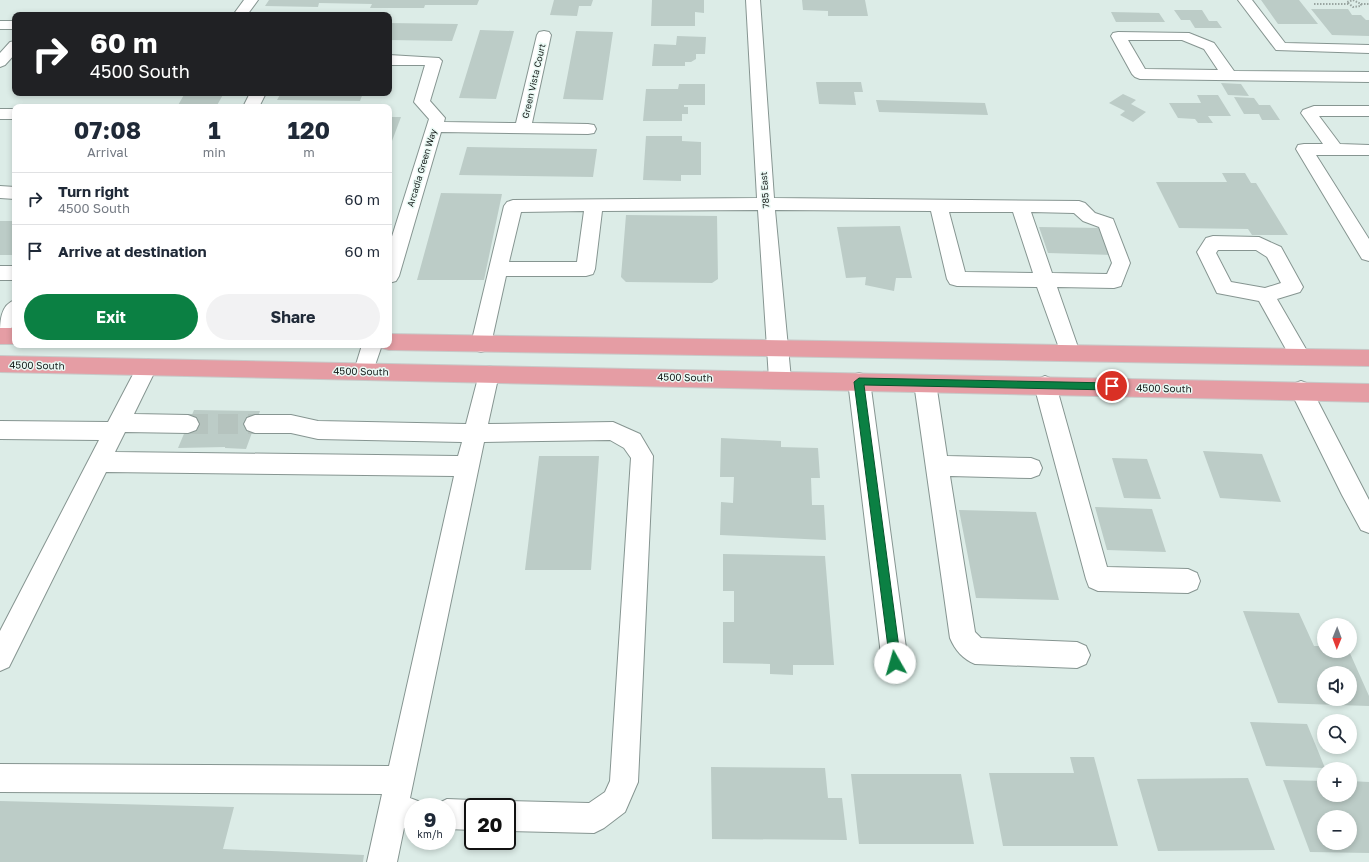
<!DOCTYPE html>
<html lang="en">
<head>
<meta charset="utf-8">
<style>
	:root { --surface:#fff; --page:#f2f2f3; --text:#1f2937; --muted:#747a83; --line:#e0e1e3; --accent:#0b8043 }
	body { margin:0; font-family:"Golos Text",sans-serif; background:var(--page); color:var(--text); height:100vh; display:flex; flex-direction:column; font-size:15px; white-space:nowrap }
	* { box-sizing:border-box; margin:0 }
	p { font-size:13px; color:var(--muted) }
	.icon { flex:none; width:22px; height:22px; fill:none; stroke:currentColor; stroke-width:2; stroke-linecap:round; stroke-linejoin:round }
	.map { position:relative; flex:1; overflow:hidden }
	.panel { position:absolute; left:12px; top:104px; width:380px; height:244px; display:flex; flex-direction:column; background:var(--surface); border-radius:8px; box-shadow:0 2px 6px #0003 }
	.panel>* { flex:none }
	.banner { position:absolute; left:12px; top:12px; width:380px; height:84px; border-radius:8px; box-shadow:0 2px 6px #0003; background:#202124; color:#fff; overflow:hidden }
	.needle { width:26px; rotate:181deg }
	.fabs { position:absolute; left:1317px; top:618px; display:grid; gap:8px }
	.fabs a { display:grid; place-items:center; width:40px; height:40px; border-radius:50%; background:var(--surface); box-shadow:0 2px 6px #0003; font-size:20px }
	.speed { position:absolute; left:404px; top:798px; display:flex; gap:8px; font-size:20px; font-weight:700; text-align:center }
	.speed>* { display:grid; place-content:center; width:52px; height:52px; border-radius:50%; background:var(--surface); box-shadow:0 2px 6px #0003; line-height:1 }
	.speed small { font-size:10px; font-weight:400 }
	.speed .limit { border:2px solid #111; border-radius:6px; background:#fff; color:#111 }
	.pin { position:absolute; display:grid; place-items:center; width:34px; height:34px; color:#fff; margin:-17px; border:2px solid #fff; border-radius:50%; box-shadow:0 1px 4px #0007 }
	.me { position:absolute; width:44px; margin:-22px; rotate:353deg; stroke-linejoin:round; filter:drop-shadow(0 0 3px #0008) }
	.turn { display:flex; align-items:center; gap:14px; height:84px; padding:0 12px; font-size:18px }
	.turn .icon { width:52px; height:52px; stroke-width:2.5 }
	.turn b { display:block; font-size:28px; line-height:34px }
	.eta { display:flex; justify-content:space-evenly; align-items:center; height:68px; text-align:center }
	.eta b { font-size:24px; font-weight:700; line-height:28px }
	.cta { display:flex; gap:8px; margin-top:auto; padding:8px 12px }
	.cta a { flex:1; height:46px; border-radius:24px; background:var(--accent); color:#fff; font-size:16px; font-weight:700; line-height:46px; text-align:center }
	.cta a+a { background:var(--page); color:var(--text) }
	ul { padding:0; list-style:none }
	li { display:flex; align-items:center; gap:12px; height:52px; padding:0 12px; border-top:1px solid var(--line) }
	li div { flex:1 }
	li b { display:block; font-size:15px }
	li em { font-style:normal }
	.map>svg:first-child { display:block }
	.building { fill:#bcccc7; fill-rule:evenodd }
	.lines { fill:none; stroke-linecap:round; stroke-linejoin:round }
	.minor-tunnel { stroke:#b5c3be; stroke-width:20; stroke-dasharray:20 10; stroke-linecap:butt }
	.minor-casing { stroke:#869591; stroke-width:2 }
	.major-casing { stroke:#c7c9c8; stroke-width:2 }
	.path { stroke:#99a5a1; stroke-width:2; stroke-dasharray:1.5 1.5; stroke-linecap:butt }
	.minor { fill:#fff; fill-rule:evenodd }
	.major { fill:#e59da4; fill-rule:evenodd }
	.route { fill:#0b8043; stroke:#07532c }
	.labels { text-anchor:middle; stroke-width:3; stroke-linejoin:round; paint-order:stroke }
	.far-street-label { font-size:9px; fill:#171d1b; stroke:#e9f9f4 }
	.street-label { font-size:10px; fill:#171d1b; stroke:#e9f9f4 }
</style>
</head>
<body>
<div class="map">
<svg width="1369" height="862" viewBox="0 0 1369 862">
	<rect width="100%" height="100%" fill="#dcece7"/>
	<path class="building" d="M269 0H479L477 5H425L424 8H370L372 4 319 3 318 7 265 6Z
		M554 0H593L591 6H579L577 16 550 15Z
		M652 0H704V13L695 12V26H651Z
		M802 0H865L868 16H828V11L803 10Z
		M1261 0H1299L1318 24H1278Z
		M1311 9H1348L1352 15H1361L1366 20H1369V36L1332 35Z
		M1174 10H1202L1209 21H1217L1222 28H1195L1190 20H1181Z
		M1111 12 1159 13 1165 22H1116Z
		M389 23 458 24 452 41 389 40Z
		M480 30 514 31 496 99 459 98Z
		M576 31 613 32 603 100 563 99Z
		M677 36 706 37 705 54H696V59L691 62H685V66H652L654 44 676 45Z
		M816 82H861L863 92H854L856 105 819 104Z
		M1221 83 1241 84 1249 96 1228 95Z
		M679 84H705V105H684V107H688V114H682V121H643L646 89H678Z
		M185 93H224L216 107H177Z
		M281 93H363L360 101 277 100Z
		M1123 94 1136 100 1131 104 1146 112 1133 122 1120 115 1125 111 1109 103Z
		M1197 95H1218L1231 116H1208L1213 123H1198L1195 119 1178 118 1169 103H1201Z
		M1234 97 1254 98 1259 105H1270L1280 120H1262L1259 114H1244Z
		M876 100 985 103 988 115 879 112Z
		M389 117H401L389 149Z
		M646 136H682V141L701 142V175H681V181L643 180Z
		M467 147 597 149 593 177 459 175Z
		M1222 173H1245L1251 183H1256L1288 235H1252L1248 229 1179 228 1156 182H1227Z
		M441 193 502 194 484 280H417Z
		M626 215 717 216 718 279 712 283 626 282 621 277Z
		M0 221H15V255H0Z
		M900 226 912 278H896L894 291 865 285 866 277 846 278 837 227Z
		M1039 227 1102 228 1113 255 1048 253Z
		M194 410 260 411 246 449 225 448V447L178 448Z
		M721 438 781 441V447L818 448 820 478H811L812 505H824L826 540 720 535 721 502 733 503 734 477H720Z
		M1203 451 1262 454 1281 502 1220 498Z
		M539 456H599L591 570H525Z
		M1112 458 1147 459 1161 499 1124 498Z
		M1095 507 1152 509 1166 552 1107 550Z
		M959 510 1036 512 1059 600 976 598Z
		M723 554 825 556 834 665H793V675L770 674V664L723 663V622H734V591H723Z
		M1243 611 1299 613 1314 646H1324V651H1349L1369 696V706L1278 703ZM1324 673H1350V699H1324Z
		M1250 722 1307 724 1325 768 1266 766Z
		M1070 757H1094L1118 846H1003L989 773H1074Z
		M711 767 825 768 828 798H842L847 840 712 839Z
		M851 774H961L974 844H859Z
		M1248 778 1275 850 1158 851 1137 779Z
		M1283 780 1324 781V795H1350V781L1369 782V853L1310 852ZM1324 817H1350V843H1324Z
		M0 801 234 807 223 849 364 855 363 862H0Z"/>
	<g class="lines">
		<path class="minor-tunnel" d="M188 424H255"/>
		<defs>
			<path id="minor" d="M244 0H258L247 15H233Z
				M746 0H760L774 198 1079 201 1085 203 1095 213 1113 219 1130 263 1121 286 1114 288 1057 287 1080 353 1077 359 1070 361 1063 359 1037 287 957 286 950 284 947 279 931 211 775 210 791 379 787 385 780 387 773 385 769 379 758 210 602 211 595 269 593 274 586 276H506L491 344 488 350 481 352 474 350 471 344 504 206 507 202 513 200 757 198ZM584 211 577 262H509L521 212ZM949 212H1013L1033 273 965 272ZM1031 212 1074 213 1083 221 1099 227 1112 263 1107 274 1052 273Z
				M1238 0H1252L1285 43 1369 45V53L1276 50Z
				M0 21H15V29H0Z
				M544 31 549 32 551 35 532 123 588 124 594 125 596 129 594 133 588 134 441 132 399 276 396 281 389 283V246L429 119 414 102 425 65H389V55L439 58 442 61 430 101 445 118 444 122 516 123 537 35 539 32Z
				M1118 32 1189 33 1214 43 1234 71 1369 72V82L1140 79 1135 77 1132 74 1111 36 1113 33ZM1128 40H1182L1204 49 1218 70 1145 69Z
				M15 41V54L5 65 0 67V53L10 42Z
				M250 93H266L259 107H243Z
				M1314 106H1369V116H1319L1340 144 1369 145V155H1316L1369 239V261L1362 259 1296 149 1298 145 1304 144H1323L1301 113 1303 110Z
				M0 109H15V119H0Z
				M0 186 15 187V199L0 198Z
				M1213 236 1259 237 1281 247 1303 287 1300 292 1277 299 1310 356 1307 362 1300 364 1293 362 1259 301 1217 293 1197 252 1206 238ZM1218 250H1256L1267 257 1281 283 1265 288 1231 282 1216 253Z
				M0 266H15V280H0Z
				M15 300C15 315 17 331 0 337 0 322 0 305 15 300Z
				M362 345H382L371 377 364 379 357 377 354 371Z
				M147 359 154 361 157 367 134 414 188 415 196 418 199 424 196 430 188 433 125 432 115 452 458 456 462 442 318 439 291 433H255L247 430 244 424 247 418 255 415H291L318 421 466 424 479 374 482 368 489 366 496 368 499 374 488 424 613 422 640 434 653 456 638 782 625 812 604 828 594 833 507 831V807H496L507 801 589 803 605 792 610 781 631 458 624 448 610 440 484 442 410 798 423 803 425 807H413V828H404L397 862H367L382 794 0 792V764L389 766 454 476 106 472 9 667 0 671V631L99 440 0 439V421L108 422 140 361Z
				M859 373 866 375 870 381 908 663 904 672 895 676 886 672 882 663 848 381 852 375Z
				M925 375 932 377 936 383 947 456 1031 458 1039 461 1042 468 1039 475 1031 478 950 476 975 632 981 638 1077 642 1086 646 1090 655 1086 664 1077 668 975 664C963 659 955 650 950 638L914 383 918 377Z
				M1045 376 1052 379 1056 385 1107 567 1188 569 1197 573 1200 581 1197 589 1188 593 1098 591 1089 587 1086 579 1034 385 1038 379Z
				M1301 381 1309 384 1369 500V533L1361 530 1342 495 1290 390 1293 384Z
				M447 799 473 800 483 805 484 807H473V830L447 829V807H435L437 804Z"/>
			<path id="major" d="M0 328H15V344H0Z
				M389 334 1369 350V366L389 350 382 348 380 345H389Z
				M0 356 1369 384V402L0 372Z"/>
		</defs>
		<use href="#minor" class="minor-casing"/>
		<use href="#major" class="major-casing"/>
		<path class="path" d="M1353 0 1361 4V6L1353 7 1347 2Z
			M1314 4H1348
			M1361 4H1369"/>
		<use href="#minor" class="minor"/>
		<use href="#major" class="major"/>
	</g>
	<path class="route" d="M859 378 1112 383 1116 386 1112 390 864 385 901 663 899 666 895 668 891 666 890 663 854 382Z"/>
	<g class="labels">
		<g class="far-street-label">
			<text transform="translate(534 81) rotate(-77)" y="3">Green Vista Court</text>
			<text transform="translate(422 168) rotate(-73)" y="3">Arcadia Green Way</text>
			<text transform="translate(765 190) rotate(-94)" y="3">785 East</text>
		</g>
		<g class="street-label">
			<text transform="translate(37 365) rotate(1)" y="4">4500 South</text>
			<text transform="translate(361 371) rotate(1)" y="4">4500 South</text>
			<text transform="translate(685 377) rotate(1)" y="4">4500 South</text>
			<text transform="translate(1164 388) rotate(1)" y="4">4500 South</text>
		</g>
	</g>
</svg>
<div class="fabs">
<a><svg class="needle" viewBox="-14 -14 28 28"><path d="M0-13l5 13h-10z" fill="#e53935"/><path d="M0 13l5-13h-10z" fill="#747a83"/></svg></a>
<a><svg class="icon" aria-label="sound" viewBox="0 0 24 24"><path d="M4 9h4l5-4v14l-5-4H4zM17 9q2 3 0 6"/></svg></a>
<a><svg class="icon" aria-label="search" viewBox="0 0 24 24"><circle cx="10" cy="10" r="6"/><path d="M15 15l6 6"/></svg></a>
<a>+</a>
<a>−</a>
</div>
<div class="speed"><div>9<small>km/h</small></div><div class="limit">20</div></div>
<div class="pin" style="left:1112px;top:386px;background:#d93025"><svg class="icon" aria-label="arrive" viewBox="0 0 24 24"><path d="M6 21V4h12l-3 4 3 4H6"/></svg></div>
<svg class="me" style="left:895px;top:663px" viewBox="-20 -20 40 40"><circle r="19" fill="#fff"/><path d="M0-13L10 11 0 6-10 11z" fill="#0b8043"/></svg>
<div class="banner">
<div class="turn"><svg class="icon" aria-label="right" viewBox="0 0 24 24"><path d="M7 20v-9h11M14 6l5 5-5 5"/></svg><div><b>60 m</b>4500 South</div></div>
</div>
<section class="panel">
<div class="eta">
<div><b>07:08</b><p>Arrival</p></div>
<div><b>1</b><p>min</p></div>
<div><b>120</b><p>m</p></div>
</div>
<ul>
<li><svg class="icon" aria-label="right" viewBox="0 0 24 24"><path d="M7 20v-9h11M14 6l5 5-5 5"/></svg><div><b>Turn right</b><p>4500 South</p></div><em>60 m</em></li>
<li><svg class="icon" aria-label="arrive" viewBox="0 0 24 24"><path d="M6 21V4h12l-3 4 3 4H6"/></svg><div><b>Arrive at destination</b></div><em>60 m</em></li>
</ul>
<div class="cta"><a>Exit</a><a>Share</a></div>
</section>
</div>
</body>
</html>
